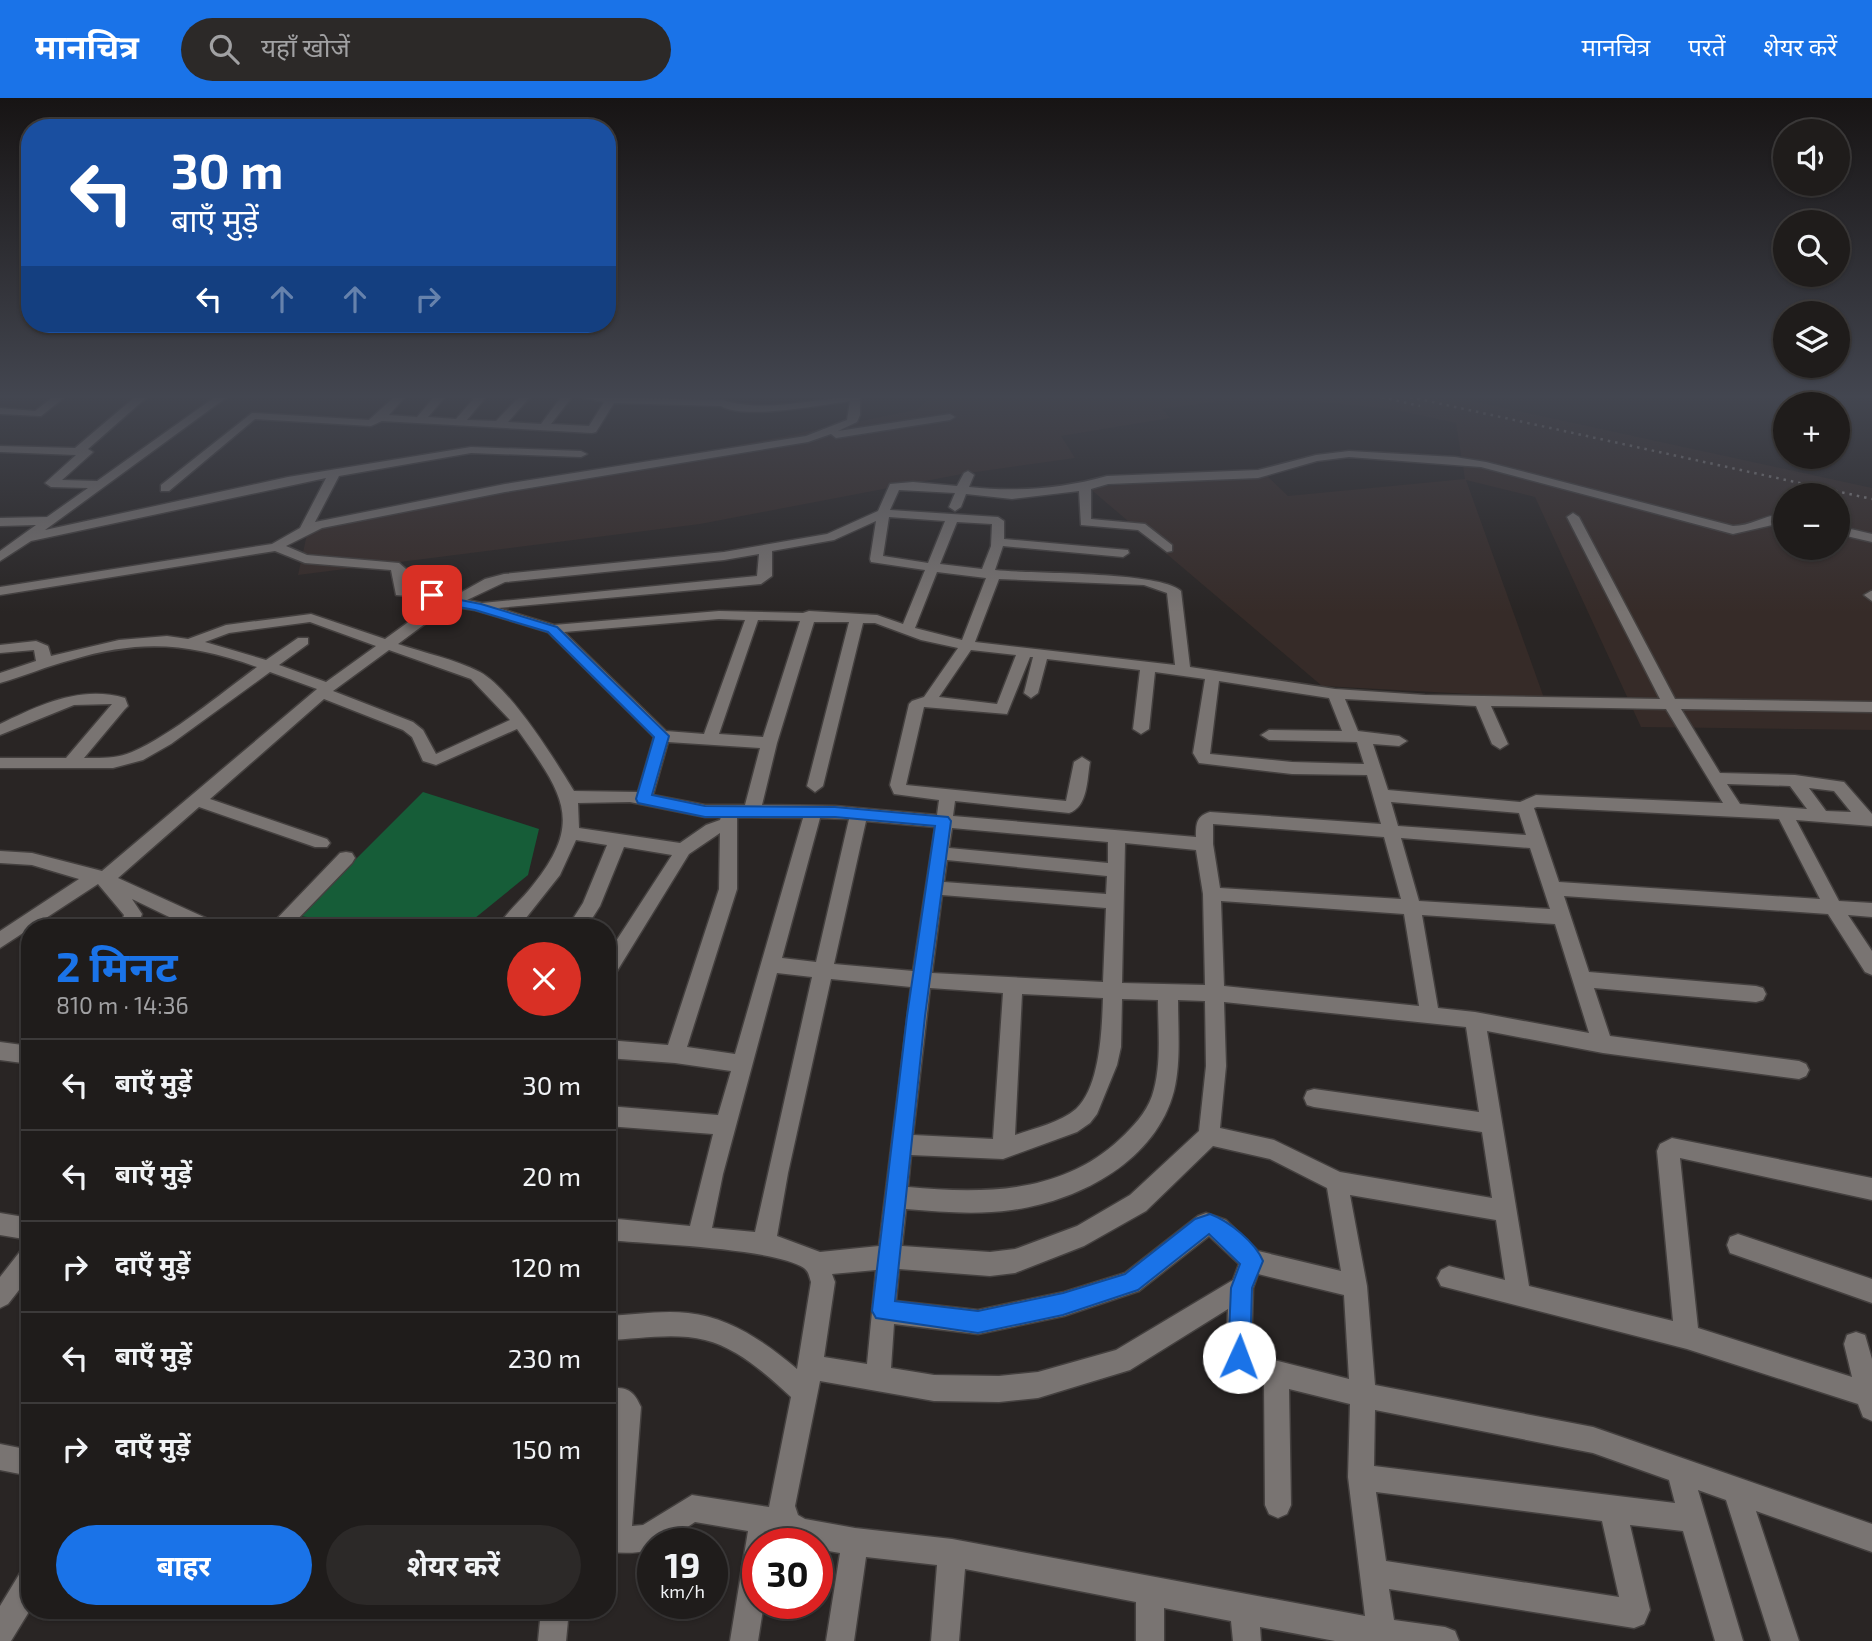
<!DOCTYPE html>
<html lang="hi">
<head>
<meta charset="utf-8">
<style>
	:root { --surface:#1f1c1b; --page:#2c2928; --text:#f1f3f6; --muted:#a1a1a3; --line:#3c3a3a; --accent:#1a73e8 }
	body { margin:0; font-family:"Exo 2","Noto Sans Devanagari",sans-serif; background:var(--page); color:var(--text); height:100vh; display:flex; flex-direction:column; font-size:26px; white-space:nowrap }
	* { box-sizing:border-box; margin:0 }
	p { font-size:23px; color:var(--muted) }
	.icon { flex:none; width:38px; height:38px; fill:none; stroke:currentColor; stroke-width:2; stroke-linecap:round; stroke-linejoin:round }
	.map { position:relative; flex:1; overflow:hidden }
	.side { position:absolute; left:21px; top:821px; width:595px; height:700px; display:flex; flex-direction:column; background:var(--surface); border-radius:28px; box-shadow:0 2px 5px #0004,0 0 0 2px var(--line) }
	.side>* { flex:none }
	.banner { position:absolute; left:21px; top:21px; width:595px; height:214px; border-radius:28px; box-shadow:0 2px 5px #0004,0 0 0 2px var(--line); background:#1a4fa0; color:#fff; overflow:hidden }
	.buttons { position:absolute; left:1773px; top:21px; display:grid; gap:14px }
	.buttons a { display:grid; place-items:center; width:77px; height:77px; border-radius:50%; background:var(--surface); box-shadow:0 2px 5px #0004,0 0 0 2px var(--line); font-size:35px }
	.speed { position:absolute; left:637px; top:1430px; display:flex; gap:14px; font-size:35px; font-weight:700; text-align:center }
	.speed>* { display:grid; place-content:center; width:91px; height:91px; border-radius:50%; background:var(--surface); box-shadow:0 2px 5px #0004,0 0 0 2px var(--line); line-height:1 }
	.speed small { font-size:18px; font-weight:400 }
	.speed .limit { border:10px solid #d22; background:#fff; color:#111 }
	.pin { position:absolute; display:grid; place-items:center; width:60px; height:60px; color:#fff; margin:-30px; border-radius:14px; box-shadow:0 4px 10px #0006 }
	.me { position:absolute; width:77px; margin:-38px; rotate:2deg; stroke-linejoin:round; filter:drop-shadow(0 0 5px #0008) }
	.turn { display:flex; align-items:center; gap:24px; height:147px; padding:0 35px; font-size:32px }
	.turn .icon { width:91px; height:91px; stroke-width:2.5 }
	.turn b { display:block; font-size:49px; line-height:60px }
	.lanes { display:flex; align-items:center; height:66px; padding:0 35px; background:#0003; justify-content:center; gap:35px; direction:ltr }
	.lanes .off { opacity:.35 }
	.round { display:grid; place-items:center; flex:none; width:74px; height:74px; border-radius:37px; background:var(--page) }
	.headline { display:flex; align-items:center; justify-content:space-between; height:119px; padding:0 35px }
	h1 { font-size:42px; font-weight:700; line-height:52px; color:var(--accent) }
	.cta { display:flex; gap:14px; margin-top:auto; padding:14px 35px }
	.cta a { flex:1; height:80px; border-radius:42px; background:var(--accent); color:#fff; font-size:28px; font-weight:700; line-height:80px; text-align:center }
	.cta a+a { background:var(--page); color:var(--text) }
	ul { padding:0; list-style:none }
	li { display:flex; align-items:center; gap:21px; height:91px; padding:0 35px; border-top:2px solid var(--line) }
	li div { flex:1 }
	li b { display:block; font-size:26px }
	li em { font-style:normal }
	header { display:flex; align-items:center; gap:42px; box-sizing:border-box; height:98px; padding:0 35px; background:var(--accent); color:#fff }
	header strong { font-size:33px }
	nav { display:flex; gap:38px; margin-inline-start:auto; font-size:24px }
	.search { width:490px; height:63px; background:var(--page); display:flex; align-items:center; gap:18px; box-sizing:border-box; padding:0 24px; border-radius:38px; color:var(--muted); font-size:26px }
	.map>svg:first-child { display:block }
	.built { fill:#362b28; fill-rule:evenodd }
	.green { fill:#165d38 }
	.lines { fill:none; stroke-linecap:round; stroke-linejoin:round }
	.minor-casing { stroke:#44403f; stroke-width:3 }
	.minor { fill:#797472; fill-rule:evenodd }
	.rail { stroke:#8d8988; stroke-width:2.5; stroke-dasharray:2.5 5; stroke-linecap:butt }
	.route { fill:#1a73e8; stroke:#114b97; stroke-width:2 }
</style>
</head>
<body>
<header>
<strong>मानचित्र</strong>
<div class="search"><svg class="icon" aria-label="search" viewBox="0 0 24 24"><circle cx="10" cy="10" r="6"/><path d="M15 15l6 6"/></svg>यहाँ खोजें</div>
<nav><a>मानचित्र</a><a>परतें</a><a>शेयर करें</a></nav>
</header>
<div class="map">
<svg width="1872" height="1543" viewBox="0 0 1872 1543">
	<rect width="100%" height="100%" fill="#292524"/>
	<path class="built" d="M931 299H1454L1872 390V632L1641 629 1535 399 1466 382 1544 600 1322 588 1088 389 1267 378 1288 398 1465 381 1456 325 1391 311 1301 302 1221 303 1162 311 1170 320 1061 338 1075 360 962 376 700 426 298 477 308 432 916 312ZM1785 397H1838V450H1785Z"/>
	<path class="green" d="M423 694 539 731 528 777 464 829H385L299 818Z"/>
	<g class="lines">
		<defs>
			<path id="minor" d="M53 299H65L41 318 0 316V310L35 313Z
				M135 299H147L88 351 93 354 91 356 62 382 97 383 215 299H227L45 432 288 379 471 349 581 353 587 356 581 359 471 355 339 378 315 424 505 386 806 338 847 322 850 303C821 307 744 322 721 308L614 305 596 334 592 335 382 323 371 328 255 321 169 393H161V387L252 315 369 322 394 299H405L389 317 417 319 434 299H445L428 319 456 321 475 299H486L467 322 496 323 519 299H530L508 324 541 326 561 299H572L551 326 589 328 604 304 582 299 723 302C765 316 816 299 860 299V317L857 324 838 333 950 316 955 319 950 322 836 340 831 336 808 344 505 394 322 430 286 448 307 457 399 465 406 471 407 490 430 492 451 500 485 481 504 476 724 454 827 436 878 413 890 386 913 384 957 388 964 375 968 373 974 377 969 389C1016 394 1061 391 1107 378L1258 372 1316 357 1349 353 1455 359 1486 364 1733 428C1752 428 1766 416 1785 416V424L1733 436 1481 369 1349 359 1317 363 1258 380 1108 386 1091 391V421L1145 426 1172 447V453L1167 454 1138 432 1081 427 1079 393 1012 401 966 396 961 409 955 413 949 409 955 395 899 392 890 412 998 419 1004 423V441L1128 452 1129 455 1123 459 1003 448 995 472C1031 476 1161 473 1181 493L1190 569 1335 591 1425 597 1660 601 1567 419 1573 415 1579 419 1675 601 1872 604V614L1681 611 1720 675 1795 677 1844 684 1872 716V728L1796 722 1839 803 1872 805V819L1848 817 1872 853V877L1865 874 1828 816 1564 798 1589 874 1756 888 1763 890 1766 896 1763 902 1756 904 1594 890 1610 938 1799 963 1806 966 1809 972 1806 978 1799 981 1603 955 1487 933 1529 1188 1673 1223 1657 1053 1660 1046 1672 1040 1872 1080V1102L1680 1060 1698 1230 1852 1279 1844 1246 1847 1237 1856 1234 1865 1237 1872 1261V1323L1863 1319 1858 1306 1687 1251 1441 1188 1437 1180 1441 1172 1449 1168 1505 1182 1496 1122 1350 1097 1367 1188 1375 1287 1593 1329 1872 1426V1454L1756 1413 1799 1543H1771L1726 1402 1698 1392 1743 1543H1715L1683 1433 1630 1427 1650 1512 1644 1526 1634 1530 1389 1491 1394 1522 1445 1529 1455 1533 1459 1543H1335L1260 1529 1261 1543H1233L1231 1523 1164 1510V1543H1136V1504L965 1471 959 1543H931L937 1467 866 1459 854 1543H826L840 1455 817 1451V1446H796L774 1437 773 1446H758V1505H764L758 1543H730L748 1433 695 1424 662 1446H653V1451C637 1456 623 1455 607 1454V1398L615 1315 607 1316V1290C626 1289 633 1291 641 1309L632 1428 643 1427 692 1397 769 1409 791 1299C767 1277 738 1250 705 1242 674 1234 639 1241 607 1242V1218C634 1217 661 1212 688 1215 730 1219 766 1245 797 1271L811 1184C809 1178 809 1174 804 1170 774 1150 649 1146 607 1142V1120L690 1128 713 1036 607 1028V1008L718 1017 731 973 675 965 607 960V942L668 947 719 791 720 735 689 756 614 878 607 881V857L672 757 624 749 600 808 586 830H567L583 805 607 747 576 742 560 777 518 830H497C505 816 519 804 529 792 583 727 566 700 522 638L517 631 436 667 423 663 412 639 403 632 324 601 210 701 327 741 330 745 327 749H315L199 709 118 780 217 825 220 830H192L132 801 142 816 137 830H119L124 817 98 786 0 850V833L79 781 32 767 0 765V753L32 755 102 773 317 591 270 574 171 646 143 662 113 670H0V660H66L112 606 74 607 0 637V626C40 607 80 587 125 600L128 608 125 611 84 660C100 660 116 661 132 654 173 636 220 596 257 569 188 545 142 541 71 562 47 568 25 578 0 585V575L36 563 34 552 0 555V547L36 543 48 548 51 558 119 542 167 538 188 541 226 527 311 516 385 541 436 504 428 500 396 497 391 472 305 465 275 453 0 497V489L272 446 300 430 326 380 31 443 0 463V453L36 427 0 428V420L47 419 88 390 51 389 45 385 76 357 0 354V348L75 350ZM889 419 945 423 928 465 883 458ZM876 423 870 461 871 464 925 472 903 526 877 517 809 513 803 515 719 513 554 527 498 510 761 486 772 478V453L834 442ZM957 424 992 426 991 448 982 471 940 466ZM759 456 757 478 482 505 467 502 505 484 724 462ZM937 474 986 480 962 542 915 530ZM999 481 1144 487 1167 495 1175 567 975 544ZM449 508 475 512 548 534 654 639 638 694 574 693C555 662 511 591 480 574 455 561 424 555 398 546ZM719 521 745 522 704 636 666 633 564 534ZM758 522 800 523 763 639 719 636ZM310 524 376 548 326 584 279 567 308 546V540H298L266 562 205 544 229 535ZM814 524H849L807 688 815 694 823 688 863 525H875L921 542 958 550 924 599 912 603 909 606 890 687 894 696 939 702 937 717 835 708 762 707 777 645ZM389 552 471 581 510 622 436 656 423 632 413 624 333 593ZM971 552 1016 557 997 606 939 599ZM1030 559H1033L1024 595 1031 600 1038 595 1047 561 1140 572 1133 631 1141 636 1149 631 1155 574 1205 581 1193 655 1199 665 1292 676 1367 677 1381 726 1210 714C1196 718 1196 726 1196 739L953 718 955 703 1069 715C1088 709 1087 681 1090 664L1082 659 1074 664 1066 703 906 687 924 609 1007 616ZM1219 583 1329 600 1342 633 1269 632 1261 637 1269 642 1357 644 1364 666 1292 664 1210 656ZM1345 601 1476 608 1492 646 1500 651 1508 646 1491 608 1666 611 1723 705 1536 697 1520 704 1388 692 1373 646 1399 648 1407 643 1399 638 1358 633ZM668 644 760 650 745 707H705L653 697ZM1727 686 1790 688 1807 711 1740 706ZM1809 690 1834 693 1851 714 1826 713ZM630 704 705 719H721L720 722 706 727 680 745 579 730 578 705ZM1391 704 1519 715 1526 737 1398 728ZM1537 709 1779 721 1820 801 1559 784 1534 710ZM737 719 803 720 735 956 687 949 737 791ZM820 720 849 721 816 864 782 860ZM866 723 935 729 913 873 834 866ZM1213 726 1384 739 1401 801 1220 790 1213 746ZM952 730 1108 744V765L949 750ZM1401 740 1530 750 1550 811 1419 803ZM1125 745 1196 752 1203 796 1205 887 1122 885ZM947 762 1107 778 1106 796 944 784ZM942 797 1106 810 1103 884 932 875ZM1221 803 1404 816 1419 908 1224 888ZM1422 817 1555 826 1589 935 1475 914 1438 910ZM777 875 812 879 755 1134 712 1130 723 1076ZM831 881 911 889 879 1148 820 1154 777 1138 788 1075ZM930 890 1003 895 993 1041 913 1037ZM1022 896 1103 900C1102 931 1100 989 1076 1011 1060 1025 1034 1030 1015 1037ZM1122 901 1158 902C1158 933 1162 968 1152 998 1146 1015 1133 1029 1120 1041 1062 1096 983 1096 908 1089L911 1057 1003 1061 1077 1034 1090 1025 1097 1016 1117 967 1121 949ZM1178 902 1205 903 1206 968 1199 1033 1130 1097 1077 1128 1015 1151 990 1154 902 1148 906 1111C941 1114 977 1117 1012 1112 1079 1103 1156 1063 1174 993 1181 964 1178 932 1178 902ZM1224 904 1466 929 1479 1014 1314 991 1307 993 1304 1000 1307 1007 1314 1009 1482 1034 1492 1100 1340 1074 1274 1042 1220 1030 1226 968ZM1213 1048 1270 1061 1327 1090 1341 1173 1258 1153 1226 1122 1206 1115 1198 1118 1125 1175 1064 1194 978 1212 896 1203 899 1171 990 1178 1015 1175 1084 1148 1146 1113ZM1209 1138 1239 1166 1233 1182 1116 1252 1038 1274 999 1278 934 1277 891 1270 894 1226 978 1236 1064 1218 1139 1193ZM876 1172 867 1266 824 1259 835 1184 832 1176ZM1258 1176 1344 1197 1349 1281 1254 1257 1251 1254 1253 1190ZM1228 1211C1227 1252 1216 1273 1264 1285L1265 1407 1269 1416 1278 1420 1287 1416 1291 1407 1289 1291 1350 1306 1348 1379 1365 1518 952 1441 855 1430 805 1421 798 1417 795 1408 820 1283 934 1303 999 1304 1038 1300 1130 1272ZM1375 1312 1593 1355 1669 1382 1675 1405 1374 1368ZM1376 1394 1602 1423 1619 1499 1386 1463Z
				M1838 428 1872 436V444L1838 436Z
				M1871 493H1872V503L1864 497Z
				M346 754 352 755 355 760 352 765 289 830H268L340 755Z
				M0 944 30 948V966L0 962Z
				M0 1115 30 1120V1142L0 1137Z
				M1738 1136 1872 1181V1205L1730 1155 1727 1147 1730 1139Z
				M30 1148V1178L8 1206 0 1210V1179L22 1151Z
				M0 1346 30 1352V1378L0 1372Z
				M30 1471V1512L11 1543H0V1508L20 1475Z
				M541 1512H569L566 1543H538Z"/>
		</defs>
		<use href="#minor" class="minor-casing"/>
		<use href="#minor" class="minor"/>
		<path class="rail" d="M1382 299 1420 308
			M1410 299 1872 401"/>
	</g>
	<linearGradient id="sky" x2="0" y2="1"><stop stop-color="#171414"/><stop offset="0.58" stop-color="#434650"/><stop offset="1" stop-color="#434650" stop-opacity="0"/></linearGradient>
	<rect width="1872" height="515" fill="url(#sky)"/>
	<path class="route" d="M432 493 450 500 481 506 557 529 669 638 652 697 705 708 835 709 948 719 951 723 925 918 895 1203 978 1213 1063 1195 1125 1176 1195 1121 1210 1116C1229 1123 1255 1144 1263 1163L1252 1190 1250 1259 1247 1267 1239 1271 1231 1267 1228 1259 1231 1190 1240 1166 1209 1136 1138 1192 1063 1217 978 1235 876 1220 872 1213 907 918 935 728 835 719H705L638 705 636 701 654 639 548 534 475 512 442 506 426 497Z"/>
</svg>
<div class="buttons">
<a><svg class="icon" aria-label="sound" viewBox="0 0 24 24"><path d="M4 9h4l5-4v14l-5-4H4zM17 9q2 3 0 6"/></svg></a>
<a><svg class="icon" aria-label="search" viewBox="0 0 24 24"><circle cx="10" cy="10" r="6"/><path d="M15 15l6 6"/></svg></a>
<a><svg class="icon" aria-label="layers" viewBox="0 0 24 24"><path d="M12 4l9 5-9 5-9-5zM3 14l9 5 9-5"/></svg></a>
<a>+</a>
<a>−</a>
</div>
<div class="speed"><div>19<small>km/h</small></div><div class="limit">30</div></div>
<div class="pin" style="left:432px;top:497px;background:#d93025"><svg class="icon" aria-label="arrive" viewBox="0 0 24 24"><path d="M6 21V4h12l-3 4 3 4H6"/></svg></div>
<svg class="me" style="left:1239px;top:1259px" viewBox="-20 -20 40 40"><circle r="19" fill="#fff"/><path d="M0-13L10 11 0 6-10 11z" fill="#1a73e8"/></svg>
<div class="banner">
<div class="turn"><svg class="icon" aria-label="left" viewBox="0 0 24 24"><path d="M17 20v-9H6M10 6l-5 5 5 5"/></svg><div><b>30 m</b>बाएँ मुड़ें</div></div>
<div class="lanes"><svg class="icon" aria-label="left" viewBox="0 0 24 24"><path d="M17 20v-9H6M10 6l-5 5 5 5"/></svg><svg class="icon off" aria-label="ahead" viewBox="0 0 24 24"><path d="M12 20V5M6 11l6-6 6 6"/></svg><svg class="icon off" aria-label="ahead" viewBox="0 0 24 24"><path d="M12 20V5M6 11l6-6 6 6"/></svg><svg class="icon off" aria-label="right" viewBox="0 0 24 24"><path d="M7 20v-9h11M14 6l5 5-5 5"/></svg></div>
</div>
<section class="side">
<div class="headline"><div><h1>2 मिनट</h1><p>810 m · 14:36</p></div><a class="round" style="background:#d93025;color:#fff"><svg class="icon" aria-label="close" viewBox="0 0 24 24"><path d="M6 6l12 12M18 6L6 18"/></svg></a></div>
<ul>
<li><svg class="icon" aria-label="left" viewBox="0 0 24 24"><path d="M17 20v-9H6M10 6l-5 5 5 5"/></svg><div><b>बाएँ मुड़ें</b></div><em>30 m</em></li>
<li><svg class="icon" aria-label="left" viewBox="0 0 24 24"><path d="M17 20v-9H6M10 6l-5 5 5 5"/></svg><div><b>बाएँ मुड़ें</b></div><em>20 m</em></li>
<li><svg class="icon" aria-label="right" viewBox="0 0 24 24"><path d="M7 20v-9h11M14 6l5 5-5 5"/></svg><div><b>दाएँ मुड़ें</b></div><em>120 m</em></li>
<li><svg class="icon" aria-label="left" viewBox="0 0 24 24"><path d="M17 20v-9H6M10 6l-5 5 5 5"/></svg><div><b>बाएँ मुड़ें</b></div><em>230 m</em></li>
<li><svg class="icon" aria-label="right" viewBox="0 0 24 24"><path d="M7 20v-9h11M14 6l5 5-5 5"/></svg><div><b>दाएँ मुड़ें</b></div><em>150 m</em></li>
</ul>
<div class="cta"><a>बाहर</a><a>शेयर करें</a></div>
</section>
</div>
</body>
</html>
